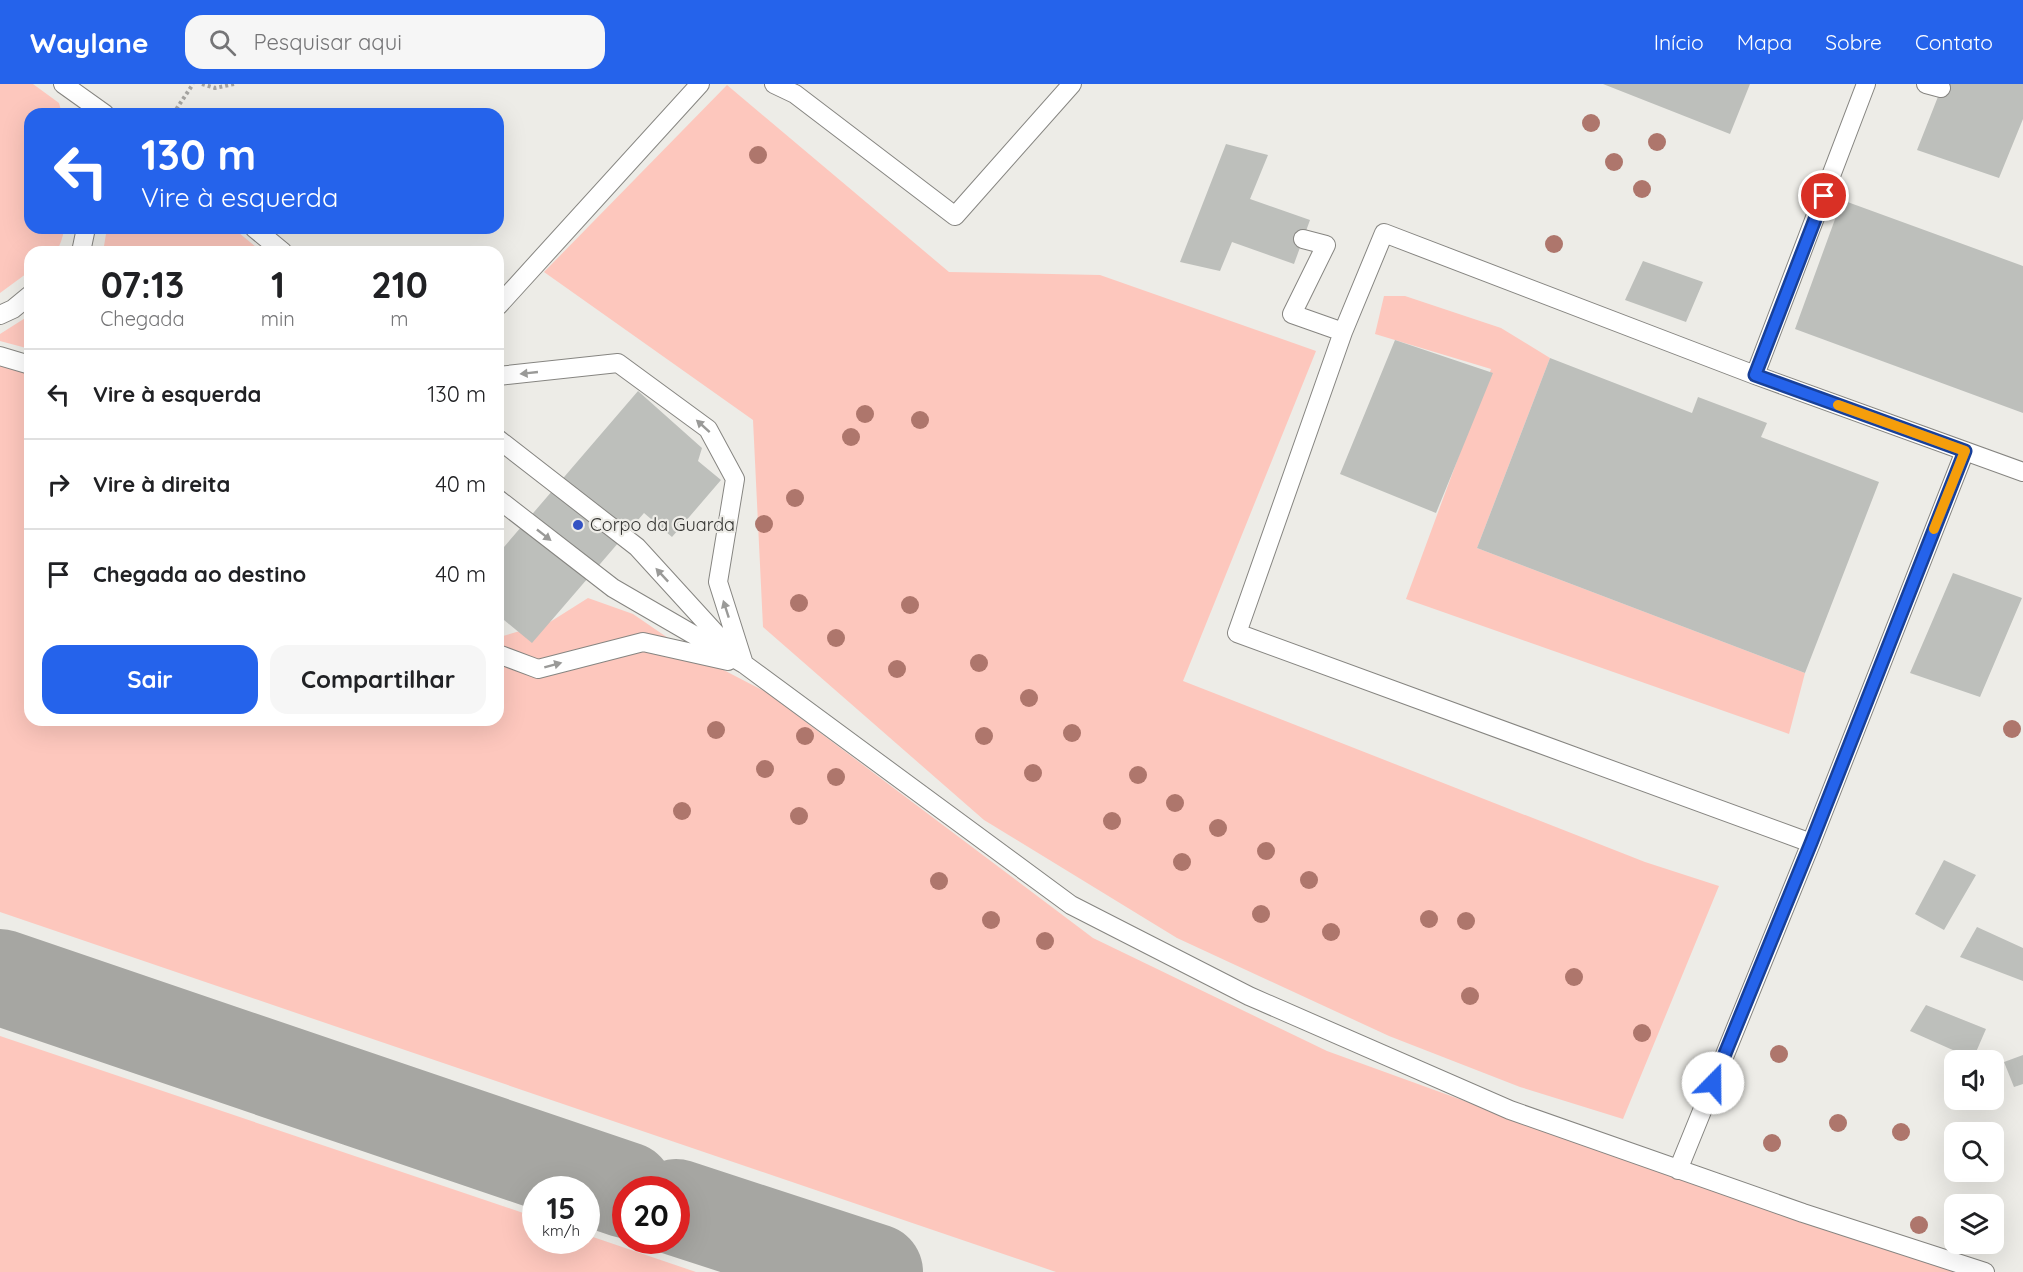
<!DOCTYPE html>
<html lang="pt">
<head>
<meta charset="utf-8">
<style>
	:root { --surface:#fff; --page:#f6f6f6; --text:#202124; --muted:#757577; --line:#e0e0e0; --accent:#2563eb }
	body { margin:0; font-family:Quicksand,sans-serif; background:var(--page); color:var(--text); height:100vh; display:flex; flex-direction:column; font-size:22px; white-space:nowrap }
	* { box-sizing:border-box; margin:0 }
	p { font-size:20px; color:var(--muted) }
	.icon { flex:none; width:33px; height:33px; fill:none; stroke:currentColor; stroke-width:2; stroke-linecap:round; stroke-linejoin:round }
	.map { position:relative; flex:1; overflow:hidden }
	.details { position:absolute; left:24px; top:162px; width:480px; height:480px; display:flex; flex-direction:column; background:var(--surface); border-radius:18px; box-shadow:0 6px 24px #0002 }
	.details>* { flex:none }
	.banner { position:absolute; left:24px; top:24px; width:480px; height:126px; border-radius:18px; box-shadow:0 6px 24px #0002; background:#2563eb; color:#fff; overflow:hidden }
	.buttons { position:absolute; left:1944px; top:966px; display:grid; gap:12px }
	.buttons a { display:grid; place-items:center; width:60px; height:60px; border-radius:12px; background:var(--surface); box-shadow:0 6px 24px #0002; font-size:30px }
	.speed { position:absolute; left:522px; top:1092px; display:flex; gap:12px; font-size:30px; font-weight:700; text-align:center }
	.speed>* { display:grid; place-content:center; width:78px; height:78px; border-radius:50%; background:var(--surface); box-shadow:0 6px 24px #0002; line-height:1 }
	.speed small { font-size:15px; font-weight:400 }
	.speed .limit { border:9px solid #d22; background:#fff; color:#111 }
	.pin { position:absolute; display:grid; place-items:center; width:51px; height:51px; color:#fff; margin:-26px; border:3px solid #fff; border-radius:50%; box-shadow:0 2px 6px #0007 }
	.me { position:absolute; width:66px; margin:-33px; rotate:22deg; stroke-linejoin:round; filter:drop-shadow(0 0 4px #0008) }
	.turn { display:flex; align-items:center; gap:21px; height:126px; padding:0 18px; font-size:27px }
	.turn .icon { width:78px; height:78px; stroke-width:2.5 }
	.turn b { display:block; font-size:42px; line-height:51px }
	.eta { display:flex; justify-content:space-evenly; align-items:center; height:102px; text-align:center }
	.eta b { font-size:36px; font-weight:700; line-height:42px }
	.action { display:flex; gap:12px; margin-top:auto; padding:12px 18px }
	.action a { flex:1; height:69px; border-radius:18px; background:var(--accent); color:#fff; font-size:24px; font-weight:700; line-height:69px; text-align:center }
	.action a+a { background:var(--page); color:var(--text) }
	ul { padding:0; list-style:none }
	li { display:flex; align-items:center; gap:18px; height:90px; padding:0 18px; border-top:2px solid var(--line) }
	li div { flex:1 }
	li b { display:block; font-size:22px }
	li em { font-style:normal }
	header { display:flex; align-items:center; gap:36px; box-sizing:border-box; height:84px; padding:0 30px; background:var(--accent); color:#fff }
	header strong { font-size:28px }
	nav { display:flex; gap:33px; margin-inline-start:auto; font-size:21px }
	.search { width:420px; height:54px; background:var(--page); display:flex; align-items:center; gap:15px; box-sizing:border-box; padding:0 21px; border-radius:18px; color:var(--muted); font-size:22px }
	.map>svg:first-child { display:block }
	.green { fill:#fdc7bd }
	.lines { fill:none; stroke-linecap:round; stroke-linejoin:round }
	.taxiway { stroke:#a6a6a2; stroke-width:96 }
	.building { fill:#bdbfbb }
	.service-casing { stroke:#868581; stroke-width:20 }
	.path { stroke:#a5a4a0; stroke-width:4; stroke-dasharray:3 3; stroke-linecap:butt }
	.service { stroke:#fff; stroke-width:18 }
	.tree { fill:#ae766c }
	.oneway { fill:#9a9a98 }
	.route-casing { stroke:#184099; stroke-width:15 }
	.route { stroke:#2563eb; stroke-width:10 }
	.slow { stroke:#f59e0b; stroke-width:10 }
	.poi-dot { fill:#3352c3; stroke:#edece7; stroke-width:2 }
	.labels { text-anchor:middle; stroke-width:4.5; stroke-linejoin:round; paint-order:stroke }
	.poi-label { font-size:18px; fill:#343432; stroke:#edece7; text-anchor:start }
</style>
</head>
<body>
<header>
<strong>Waylane</strong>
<div class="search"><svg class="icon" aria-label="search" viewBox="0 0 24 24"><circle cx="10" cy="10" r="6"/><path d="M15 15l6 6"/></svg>Pesquisar aqui</div>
<nav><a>Início</a><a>Mapa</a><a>Sobre</a><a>Contato</a></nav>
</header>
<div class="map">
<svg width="2023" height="1188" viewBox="0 0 2023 1188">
	<rect width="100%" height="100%" fill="#edece7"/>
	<path class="green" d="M0 0H33L59 19 62 30H30V144H65C57 172 59 168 30 168V187L0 209Z
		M727 1 949 188 1100 191 1316 267 1183 597 1645 778 1719 802 1623 1035 1520 1003 1389 952 1177 854 984 736 763 543 753 336 544 188Z
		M107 144H233L262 168H103Z
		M1384 212H1405L1501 244 1550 274 1477 464 1805 589 1789 650 1406 515 1491 285 1375 250Z
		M30 231V265L0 257V250Z
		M0 279 30 283V636H498V549L503 552 550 538 588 514 633 530 687 567 766 608 1093 854 1327 967 1680 1095 1977 1188H1056L0 828Z
		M0 952 535 1133 536 1156H586L587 1151 696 1188H0Z"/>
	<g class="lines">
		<path class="taxiway" d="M0 893 626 1106
			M676 1123 875 1188"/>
	</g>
	<path class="building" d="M1603 0H1750L1730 50Z
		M1943 0H2023V35L1999 94 1917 66Z
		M1226 60 1268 71 1250 115 1310 136 1294 180 1232 158 1220 187 1180 178Z
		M1842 116 2023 182V329L1795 245Z
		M1643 177 1703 198 1686 238 1625 216Z
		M1395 256 1493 289 1436 429 1340 390Z
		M1550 274 1692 329 1698 313 1767 339 1761 353 1879 398 1805 589 1477 464Z
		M638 307 702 364 698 377 721 396 672 453 644 429 532 559 498 531V470Z
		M1953 489 2022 514 1980 613 1910 589Z
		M1944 776 1976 791 1944 846 1915 830Z
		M1977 843 2023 864V897L1960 873Z
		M1926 921 1986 945 1973 975 1910 947Z
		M2023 971V1000L2014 1003 2004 978Z"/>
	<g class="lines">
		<defs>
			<path id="service" d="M63 0 105 30
				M774 0 795 10 955 132 1072 0
				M1926 0 1941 4
				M254 144 283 168
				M1303 155 1326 161 1292 230 1343 248
				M81 168 86 144
				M498 222 700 0
				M0 231 13 225 30 211
				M0 272 30 281
				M1755 291 1866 0
				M498 292 618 279 708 345 735 395 718 498 744 580
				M498 355 637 463 731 566
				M498 415 613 504 744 580 1071 821 1249 912 1510 1026 1803 1129 1985 1188
				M498 570 538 585 643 558 728 577
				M1811 759 1237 549 1343 248 1384 149 1755 291 2023 388
				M1678 1086 1811 759 1965 367"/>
		</defs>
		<use href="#service" class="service-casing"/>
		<path class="path" d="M202 0 215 4 234 0
			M173 30 193 0"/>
		<use href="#service" class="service"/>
	</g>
	<g class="tree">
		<circle cx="1591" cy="39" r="9"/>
		<circle cx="1657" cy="58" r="9"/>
		<circle cx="758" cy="71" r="9"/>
		<circle cx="1614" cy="78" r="9"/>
		<circle cx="1642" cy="105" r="9"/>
		<circle cx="1554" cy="160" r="9"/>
		<circle cx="865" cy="330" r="9"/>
		<circle cx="920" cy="336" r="9"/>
		<circle cx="851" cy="353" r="9"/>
		<circle cx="795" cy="414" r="9"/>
		<circle cx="764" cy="440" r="9"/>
		<circle cx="799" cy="519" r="9"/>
		<circle cx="910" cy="521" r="9"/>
		<circle cx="836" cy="554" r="9"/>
		<circle cx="979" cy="579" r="9"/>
		<circle cx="897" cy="585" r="9"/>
		<circle cx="1029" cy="614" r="9"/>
		<circle cx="2012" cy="645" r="9"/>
		<circle cx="716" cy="646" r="9"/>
		<circle cx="1072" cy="649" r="9"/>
		<circle cx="805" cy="652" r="9"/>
		<circle cx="984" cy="652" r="9"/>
		<circle cx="765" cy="685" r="9"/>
		<circle cx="1033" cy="689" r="9"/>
		<circle cx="1138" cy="691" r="9"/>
		<circle cx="836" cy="693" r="9"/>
		<circle cx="1175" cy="719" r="9"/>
		<circle cx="682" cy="727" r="9"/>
		<circle cx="799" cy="732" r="9"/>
		<circle cx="1112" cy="737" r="9"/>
		<circle cx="1218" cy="744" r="9"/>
		<circle cx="1266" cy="767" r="9"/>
		<circle cx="1182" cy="778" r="9"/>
		<circle cx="1309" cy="796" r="9"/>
		<circle cx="939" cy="797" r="9"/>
		<circle cx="1261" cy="830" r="9"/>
		<circle cx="1429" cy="835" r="9"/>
		<circle cx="991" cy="836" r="9"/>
		<circle cx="1466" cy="837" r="9"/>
		<circle cx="1331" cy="848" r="9"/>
		<circle cx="1045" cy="857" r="9"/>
		<circle cx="1574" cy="893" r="9"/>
		<circle cx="1470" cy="912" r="9"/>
		<circle cx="1642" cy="949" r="9"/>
		<circle cx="1779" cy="970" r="9"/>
		<circle cx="1838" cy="1039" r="9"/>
		<circle cx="1901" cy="1048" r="9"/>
		<circle cx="1772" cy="1059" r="9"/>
		<circle cx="1919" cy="1141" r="9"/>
	</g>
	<defs><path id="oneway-solid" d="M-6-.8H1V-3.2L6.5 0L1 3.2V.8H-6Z" transform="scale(1.5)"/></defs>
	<g class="oneway">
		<use href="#oneway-solid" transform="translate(529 289) rotate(174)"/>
		<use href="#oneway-solid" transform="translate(703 342) rotate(-138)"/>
		<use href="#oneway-solid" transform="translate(544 451) rotate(38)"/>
		<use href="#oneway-solid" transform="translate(662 491) rotate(-133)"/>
		<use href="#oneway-solid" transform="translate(726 525) rotate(-108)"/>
		<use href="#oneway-solid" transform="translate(553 581) rotate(-15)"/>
	</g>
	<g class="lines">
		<defs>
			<path id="route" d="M1713 999 1811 759 1965 367 1755 291 1824 112"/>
		</defs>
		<use href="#route" class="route-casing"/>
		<use href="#route" class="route"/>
		<path class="slow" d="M1838 321 1965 367 1934 445"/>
	</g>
	<circle class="poi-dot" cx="578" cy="441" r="6"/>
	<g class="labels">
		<g class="poi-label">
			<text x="590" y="447">Corpo da Guarda</text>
		</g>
	</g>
</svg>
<div class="buttons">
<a><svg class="icon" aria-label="sound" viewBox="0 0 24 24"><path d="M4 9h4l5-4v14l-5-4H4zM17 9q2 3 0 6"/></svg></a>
<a><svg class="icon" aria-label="search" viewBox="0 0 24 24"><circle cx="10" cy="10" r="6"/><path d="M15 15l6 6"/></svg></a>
<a><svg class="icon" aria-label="layers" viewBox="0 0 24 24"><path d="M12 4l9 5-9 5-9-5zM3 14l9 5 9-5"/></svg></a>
</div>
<div class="speed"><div>15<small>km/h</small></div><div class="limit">20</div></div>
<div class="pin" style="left:1824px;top:112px;background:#d93025"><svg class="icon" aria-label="arrive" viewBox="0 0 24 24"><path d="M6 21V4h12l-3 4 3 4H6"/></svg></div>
<svg class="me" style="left:1713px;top:999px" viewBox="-20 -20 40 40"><circle r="19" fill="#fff"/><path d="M0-13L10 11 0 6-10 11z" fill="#2563eb"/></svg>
<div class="banner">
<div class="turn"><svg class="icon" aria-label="left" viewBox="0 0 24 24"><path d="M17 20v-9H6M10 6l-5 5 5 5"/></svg><div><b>130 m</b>Vire à esquerda</div></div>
</div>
<section class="details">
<div class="eta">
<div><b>07:13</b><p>Chegada</p></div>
<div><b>1</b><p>min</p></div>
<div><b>210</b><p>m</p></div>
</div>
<ul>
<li><svg class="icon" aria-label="left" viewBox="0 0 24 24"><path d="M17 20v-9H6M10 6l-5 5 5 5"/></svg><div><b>Vire à esquerda</b></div><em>130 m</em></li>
<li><svg class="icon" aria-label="right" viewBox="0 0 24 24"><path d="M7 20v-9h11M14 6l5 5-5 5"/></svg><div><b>Vire à direita</b></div><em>40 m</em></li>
<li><svg class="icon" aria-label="arrive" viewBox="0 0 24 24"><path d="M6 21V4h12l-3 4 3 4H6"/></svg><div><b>Chegada ao destino</b></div><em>40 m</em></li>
</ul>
<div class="action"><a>Sair</a><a>Compartilhar</a></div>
</section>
</div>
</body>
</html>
